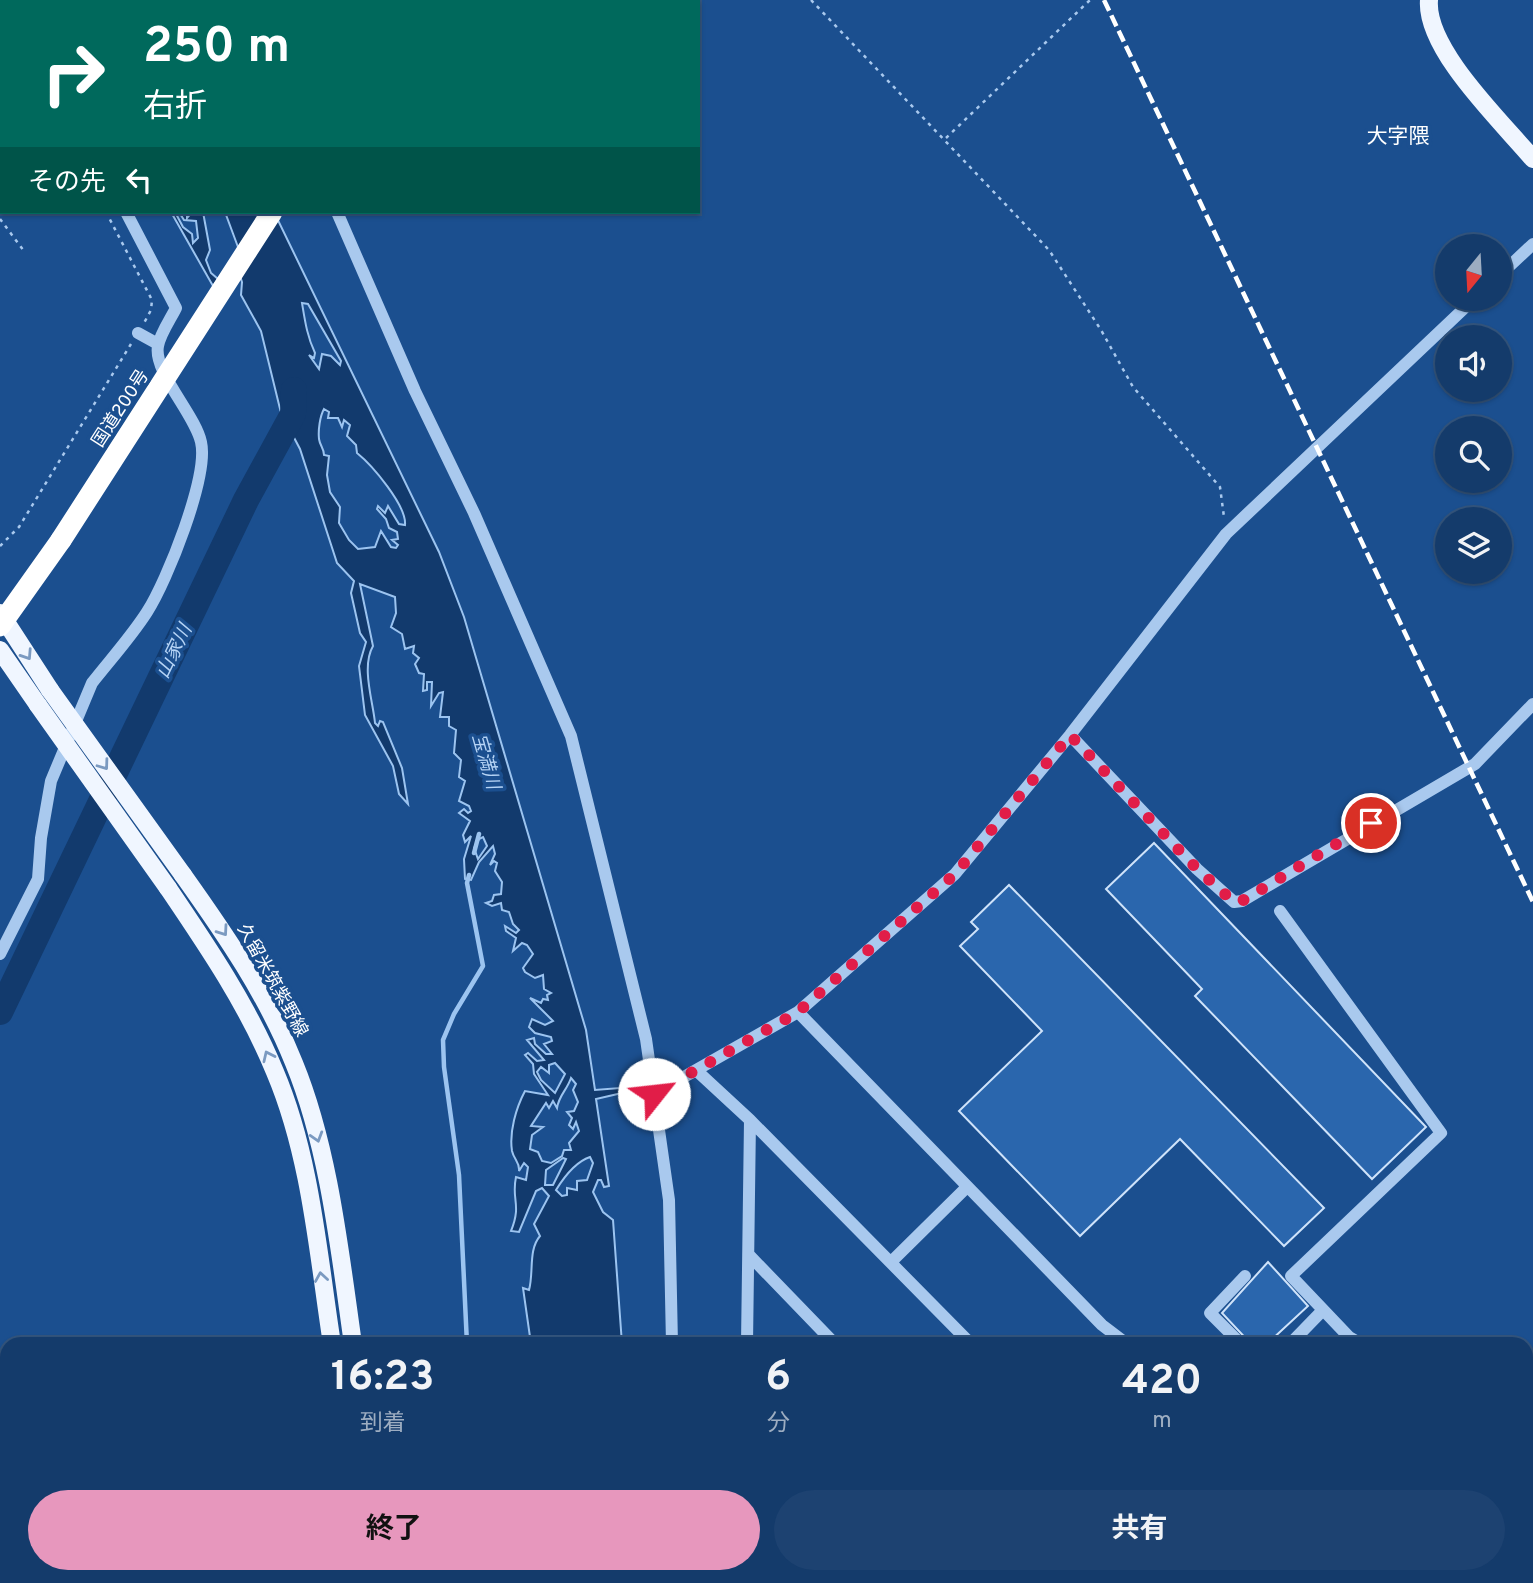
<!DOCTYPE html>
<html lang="ja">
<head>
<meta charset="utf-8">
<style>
	:root { --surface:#143b6b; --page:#1d4271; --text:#f1f3f6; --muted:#9dadc1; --line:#33557e; --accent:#e797bd }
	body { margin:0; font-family:Overpass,"Noto Sans JP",sans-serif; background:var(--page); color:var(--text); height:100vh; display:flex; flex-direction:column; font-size:26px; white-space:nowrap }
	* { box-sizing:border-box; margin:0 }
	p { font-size:23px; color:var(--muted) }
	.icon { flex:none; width:38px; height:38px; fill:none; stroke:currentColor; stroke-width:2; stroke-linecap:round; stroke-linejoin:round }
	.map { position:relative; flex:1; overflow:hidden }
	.panel { position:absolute; left:0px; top:1337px; width:1533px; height:247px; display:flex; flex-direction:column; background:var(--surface); border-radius:21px 21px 0 0; box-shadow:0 2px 5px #0004,0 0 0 2px var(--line) }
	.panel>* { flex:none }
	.top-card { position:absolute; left:0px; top:0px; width:700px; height:214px; box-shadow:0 2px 5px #0004,0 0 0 2px var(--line); background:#00695c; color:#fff; overflow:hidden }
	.needle { width:46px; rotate:198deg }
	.fabs { position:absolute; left:1435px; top:234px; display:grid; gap:14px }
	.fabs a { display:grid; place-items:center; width:77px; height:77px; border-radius:50%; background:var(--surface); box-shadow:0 2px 5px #0004,0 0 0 2px var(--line); font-size:35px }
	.pin { position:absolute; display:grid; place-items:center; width:60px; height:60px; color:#fff; margin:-30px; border:4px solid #fff; border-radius:50%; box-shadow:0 2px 7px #0007 }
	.me { position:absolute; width:77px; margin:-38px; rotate:61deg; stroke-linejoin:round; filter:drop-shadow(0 0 5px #0008) }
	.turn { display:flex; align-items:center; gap:24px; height:147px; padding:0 28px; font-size:32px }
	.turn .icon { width:91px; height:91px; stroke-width:2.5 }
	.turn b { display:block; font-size:49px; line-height:60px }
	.then { display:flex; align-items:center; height:66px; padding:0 28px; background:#0003; gap:14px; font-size:26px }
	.eta { display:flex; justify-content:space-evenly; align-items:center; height:119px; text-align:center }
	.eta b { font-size:42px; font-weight:700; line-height:49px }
	.primary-button { display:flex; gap:14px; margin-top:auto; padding:14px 28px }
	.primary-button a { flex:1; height:80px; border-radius:42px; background:var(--accent); color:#111; font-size:28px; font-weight:700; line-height:80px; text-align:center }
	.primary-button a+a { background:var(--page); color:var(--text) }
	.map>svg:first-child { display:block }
	.water { fill:#123a6d; stroke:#9cc4f0; stroke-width:2; fill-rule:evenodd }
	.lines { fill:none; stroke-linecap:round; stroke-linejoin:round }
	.stream { stroke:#9cc4f0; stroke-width:4.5 }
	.river { stroke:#123a6d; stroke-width:26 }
	.building { fill:#2a66ad; stroke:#cfe3fa; stroke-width:2 }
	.path { stroke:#a9c9ee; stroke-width:2.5; stroke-dasharray:3.5 5; stroke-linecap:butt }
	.minor { stroke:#a9c9ee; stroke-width:12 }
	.major { stroke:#f0f6ff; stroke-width:18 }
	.highway { stroke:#fff; stroke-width:21 }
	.rail { stroke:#fff; stroke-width:4.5; stroke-dasharray:12 5; stroke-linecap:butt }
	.major-bridge { stroke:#f0f6ff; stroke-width:18 }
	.highway-bridge { stroke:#fff; stroke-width:21 }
	.oneway { stroke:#7b9ac1 }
	.route { stroke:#e11d48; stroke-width:12; stroke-dasharray:0 21.6 }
	.labels { text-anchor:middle; stroke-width:7; stroke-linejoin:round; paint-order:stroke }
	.street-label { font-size:18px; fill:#fff; stroke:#1b4f8f }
	.water-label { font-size:19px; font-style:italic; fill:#b5d3f5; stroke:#1b4f8f }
	.quarter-label { font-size:21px; fill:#fff; stroke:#1b4f8f }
</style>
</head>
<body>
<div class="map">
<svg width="1533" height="1583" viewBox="0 0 1533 1583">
	<rect width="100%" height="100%" fill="#1b4f8f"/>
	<path class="water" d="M171 212H175L183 227 192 234 193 243 198 238 196 221 184 220 179 212H187V218L192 212H203L210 250 206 260 211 273 218 279 213 286Z
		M225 212H274L439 552 464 617 586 1030 595 1090 620 1088 622 1093 596 1099 609 1186 604 1187 601 1180H598L593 1192 603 1212 613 1220 622 1344H531L523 1288 529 1290C534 1272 528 1250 540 1236L534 1224 549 1196 542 1188 536 1191 519 1232 511 1231C522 1204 511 1200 516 1177L526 1180 528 1167 524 1163 519 1171C520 1162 514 1160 512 1151 509 1132 516 1108 525 1091L548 1095 534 1074 533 1064 525 1055 528 1053 537 1061 544 1060 527 1040 534 1038 535 1044 546 1054H552L544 1044 552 1041 551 1037 535 1033 529 1027 532 1019 545 1025 553 1021 530 998 541 1003 543 999 548 1000 547 995 551 993 544 989 543 975 535 978 525 972 523 968 533 954 527 945 522 943 513 951 516 938 506 931 505 926 516 933 519 930 513 924 509 912 502 910 501 903 492 906 486 903 492 901 494 895 501 894 502 882 495 871 497 863 494 861 490 865 495 854 493 846 479 862 471 880 465 879 464 859 471 836 465 842 463 835 470 821 459 813 464 809 468 813 471 811 469 806 459 801 465 781 459 777 461 760 454 753 456 730 449 726V717H440L443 692 439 693 431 706 432 682H427V690L423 691 424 674 419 673 415 664 419 658 413 653 414 646 405 649 402 634 391 627 396 613 395 597 360 584 373 646C361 667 373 701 375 723L378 726 380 721 383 722 402 768 408 804 399 794 393 766 365 715 359 666 366 642 360 633 351 593 354 581 337 563 300 449 281 413 261 331 241 295 242 282 236 263 238 247ZM302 303 308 304 341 361 340 365 331 356 322 354 319 369 309 355 314 358 315 353C307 336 305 321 302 303ZM324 409 329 412 328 418H338L342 427 344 420 350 425 347 436 356 445 357 453C372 465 407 506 405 525L399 524 388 506 385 513 378 506 377 509 386 519 389 528 397 532 398 539 392 540 398 545 396 548 391 547 381 531 375 547 358 549 349 540 339 523 340 507 330 492 327 475 329 456 324 455C324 448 320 446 319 439 318 430 320 416 324 409ZM483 837 487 846 478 859 474 848 479 839ZM555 1063 565 1074 555 1093 541 1080 537 1072 541 1067 549 1073V1065ZM571 1078 576 1084 573 1090 578 1102 574 1111 567 1112 572 1118 569 1125 573 1129 576 1122 579 1131 569 1143 571 1150H564L562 1156 551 1163 542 1161 538 1152 530 1149 532 1135 543 1127 531 1126 546 1103 549 1108 553 1101 557 1108C559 1095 567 1090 571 1078ZM590 1157 593 1163 587 1180 577 1181V1190L567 1188V1195L562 1196 556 1190C564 1177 575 1162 590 1157ZM563 1158 566 1159 553 1185H545L546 1170Z
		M551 1577H652L654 1583H552Z"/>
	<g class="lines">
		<path class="stream" d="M474 853 479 834
			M467 1344 459 1175 444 1067 443 1040 454 1014 483 966 467 883 469 875
			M484 1577 485 1583"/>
		<path class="river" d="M0 1012 246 500 293 414 294 390"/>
	</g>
	<path class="building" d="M1154 843 1426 1127 1372 1179 1195 996 1202 989 1106 889Z
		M1009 885 1324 1208 1284 1246 1180 1139 1080 1236 959 1111 1042 1031 960 946 978 929 971 922Z
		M1268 1262 1308 1306 1267 1344H1251L1222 1313Z"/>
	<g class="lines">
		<path class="path" d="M811 0 1049 250 1101 330 1133 387 1220 487 1224 517
			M0 9 2 13
			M0 57 2 56
			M946 138 1090 0
			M106 212 152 300 151 310 144 323
			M0 219 24 251
			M0 546 19 527 131 344"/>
		<path class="minor" d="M13 0 14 2
			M365 2 366 0
			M337 212 415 391 474 513 571 736 646 1039 669 1200 672 1344
			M1500 275 1533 244
			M138 333 158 344
			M1070 735 1197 869 1234 902 1242 901 1475 764 1533 704
			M1280 911 1441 1133 1291 1276 1349 1337 1361 1344
			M0 954 38 879 41 838 51 781 92 683C110 660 131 637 147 612 167 581 209 476 201 442 195 414 153 372 158 346 160 334 170 320 176 308L126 212
			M798 1012 1102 1325 1127 1344
			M697 1071 750 1120 971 1344
			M654 1094 798 1012 955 874 1070 735 1226 534 1474 299
			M749 1255 835 1344
			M891 1262 967 1187
			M747 1344 750 1120
			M1241 1344 1210 1313 1245 1276
			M1290 1344 1323 1310
			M1526 1454 1533 1458
			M1526 1540 1533 1544
			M696 1577 697 1583
			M774 1577 776 1583
			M1167 1577 1181 1583
			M1377 1577 1392 1583
			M872 1583 883 1577
			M1019 1583 1029 1577"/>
		<path class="major" d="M1429 0C1425 49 1501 121 1533 159
			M0 613 50 690
			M0 650 38 705
			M183 875C225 934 267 995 294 1063 329 1148 340 1253 353 1344
			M168 888C208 947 248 1006 275 1072 311 1157 318 1254 332 1344
			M367 1577 368 1583
			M388 1577 389 1583"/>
		<path class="highway" d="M406 2 407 0
			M0 626 61 540"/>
		<path class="rail" d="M1104 0 1533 902"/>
		<path class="major-bridge" d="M50 690 183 875
			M38 705 168 888"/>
		<path class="highway-bridge" d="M61 540 272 212"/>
	</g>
	<defs><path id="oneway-chevron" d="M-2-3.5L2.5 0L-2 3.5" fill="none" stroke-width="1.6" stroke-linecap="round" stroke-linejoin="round" transform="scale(1.75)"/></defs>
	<g class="oneway">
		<use href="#oneway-chevron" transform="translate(27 655) rotate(57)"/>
		<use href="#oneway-chevron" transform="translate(104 765) rotate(54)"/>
		<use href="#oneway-chevron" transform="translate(223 931) rotate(55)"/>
		<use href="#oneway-chevron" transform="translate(268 1056) rotate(-115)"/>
		<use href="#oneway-chevron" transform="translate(317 1137) rotate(73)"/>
		<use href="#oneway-chevron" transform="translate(321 1277) rotate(-99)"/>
	</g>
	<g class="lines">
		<path class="route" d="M654 1094 798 1012 955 874 1070 735 1197 869 1234 902 1242 901 1371 823"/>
	</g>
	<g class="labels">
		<g class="street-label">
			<text transform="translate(120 408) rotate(-57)" y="6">国道200号</text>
			<text transform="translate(273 980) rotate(61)" y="6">久留米筑紫野線</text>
		</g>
		<g class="water-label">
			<text transform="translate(173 651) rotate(-64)" y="7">山家川</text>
			<text transform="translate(487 761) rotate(74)" y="7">宝満川</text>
		</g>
		<g class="quarter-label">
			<text x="1398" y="143">大字隈</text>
		</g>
	</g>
</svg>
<div class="fabs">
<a><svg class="needle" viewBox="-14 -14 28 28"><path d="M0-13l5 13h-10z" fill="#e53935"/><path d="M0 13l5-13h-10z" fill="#9dadc1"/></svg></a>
<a><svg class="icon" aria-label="sound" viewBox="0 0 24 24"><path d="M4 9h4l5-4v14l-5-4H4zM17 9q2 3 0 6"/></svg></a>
<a><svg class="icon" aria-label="search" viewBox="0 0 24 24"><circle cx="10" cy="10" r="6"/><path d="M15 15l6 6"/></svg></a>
<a><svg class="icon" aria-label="layers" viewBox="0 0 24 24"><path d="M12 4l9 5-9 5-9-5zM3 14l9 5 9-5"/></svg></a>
</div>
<div class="pin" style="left:1371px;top:823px;background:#d93025"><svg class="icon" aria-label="arrive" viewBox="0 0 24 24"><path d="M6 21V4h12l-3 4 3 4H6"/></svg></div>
<svg class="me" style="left:654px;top:1094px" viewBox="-20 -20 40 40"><circle r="19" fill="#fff"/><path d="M0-13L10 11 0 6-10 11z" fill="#e11d48"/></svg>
<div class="top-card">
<div class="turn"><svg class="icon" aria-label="right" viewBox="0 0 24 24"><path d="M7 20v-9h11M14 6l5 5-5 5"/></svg><div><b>250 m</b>右折</div></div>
<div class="then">その先<svg class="icon" aria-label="left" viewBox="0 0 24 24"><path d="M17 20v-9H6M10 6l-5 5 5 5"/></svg></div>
</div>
<section class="panel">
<div class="eta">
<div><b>16:23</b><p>到着</p></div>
<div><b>6</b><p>分</p></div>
<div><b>420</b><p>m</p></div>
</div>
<div class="primary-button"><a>終了</a><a>共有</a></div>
</section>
</div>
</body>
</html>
